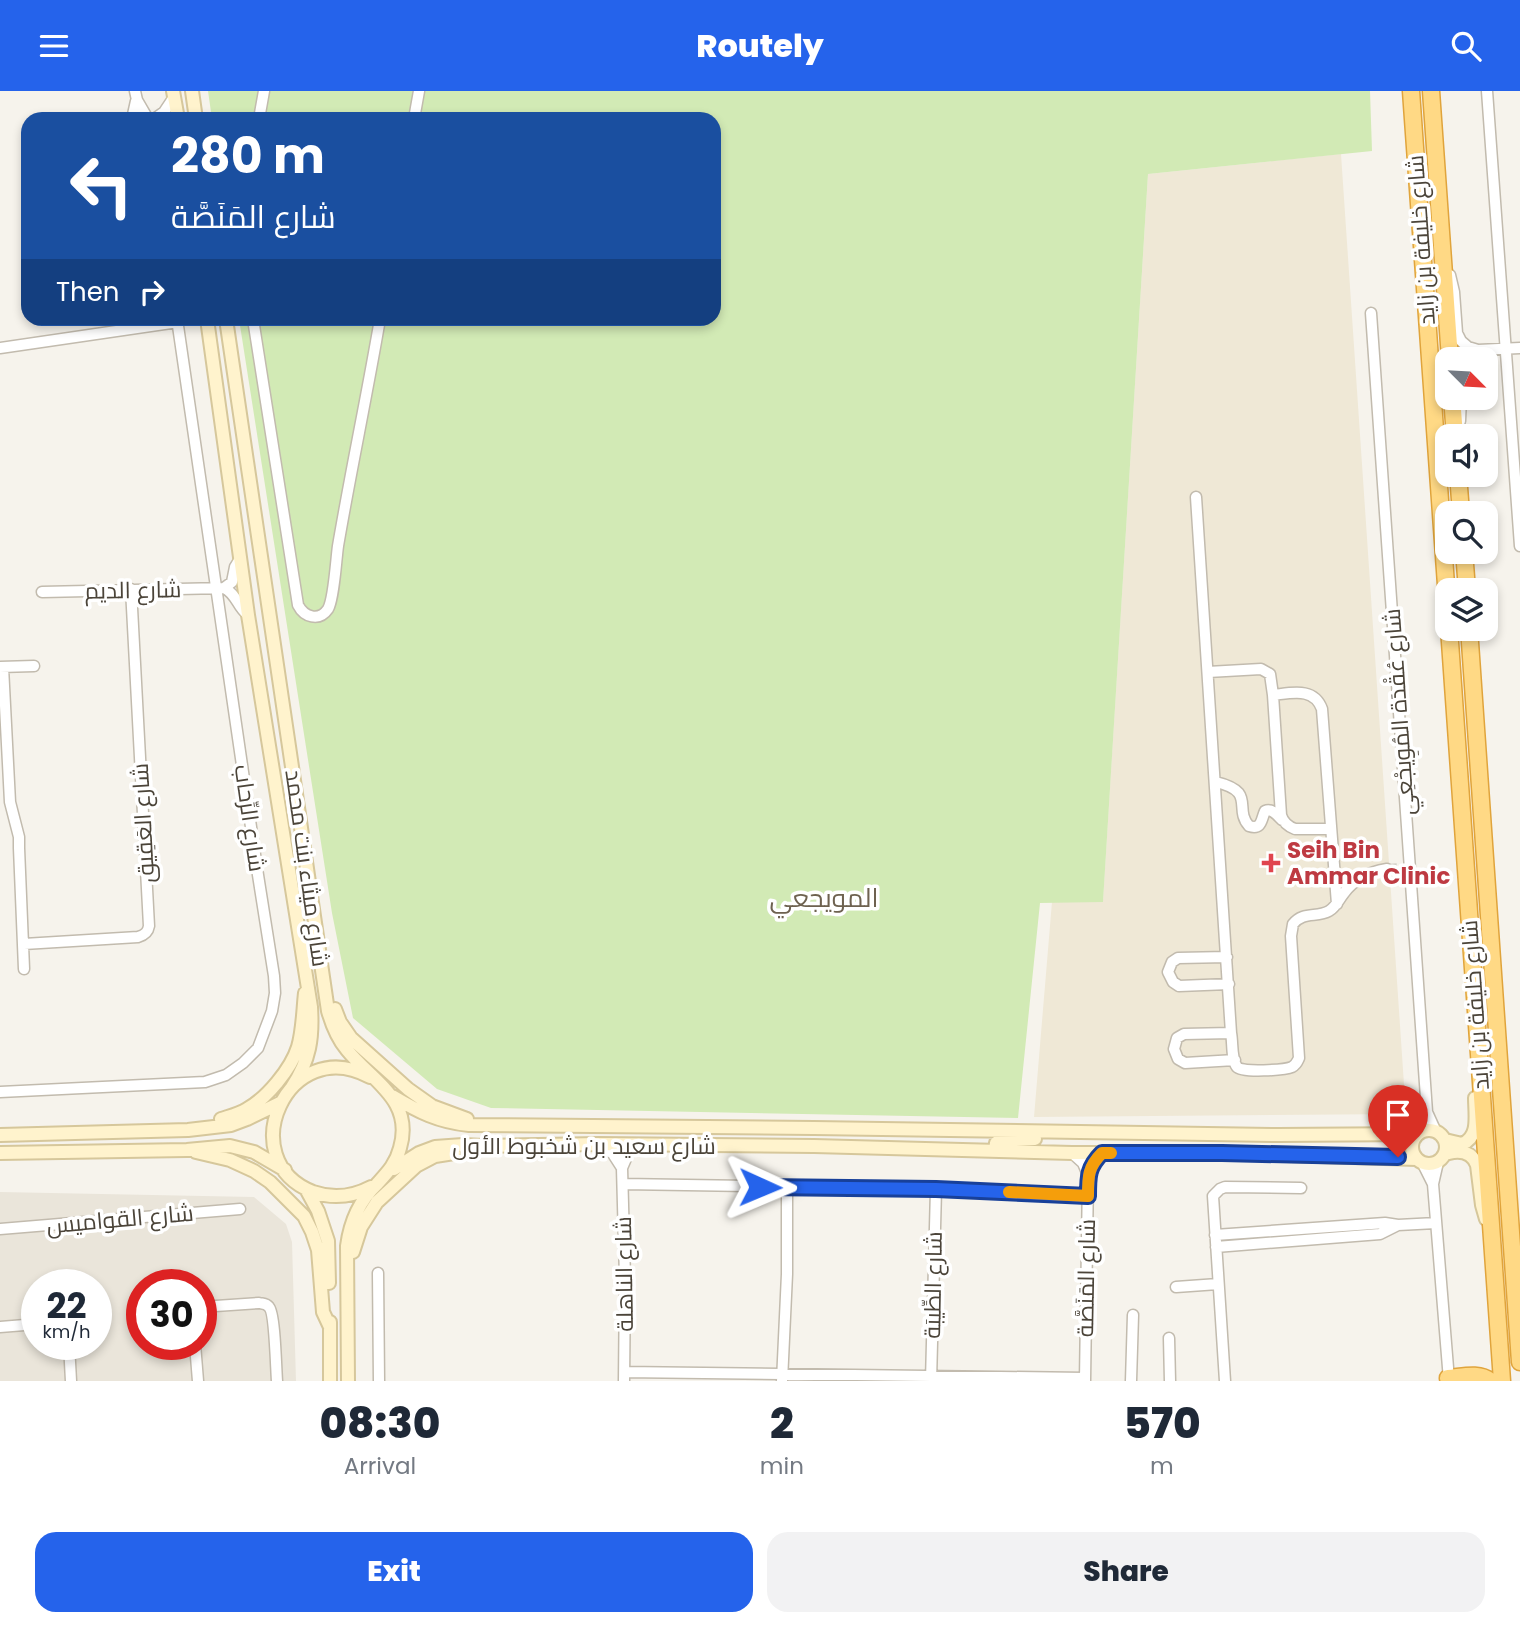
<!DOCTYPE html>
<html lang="en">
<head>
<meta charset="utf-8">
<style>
	:root { --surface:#fff; --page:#f2f2f3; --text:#1f2937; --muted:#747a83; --accent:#2563eb }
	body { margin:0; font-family:Poppins,Cairo,sans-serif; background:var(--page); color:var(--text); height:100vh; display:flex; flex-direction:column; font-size:26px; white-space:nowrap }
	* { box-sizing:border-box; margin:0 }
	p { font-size:23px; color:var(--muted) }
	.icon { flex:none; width:38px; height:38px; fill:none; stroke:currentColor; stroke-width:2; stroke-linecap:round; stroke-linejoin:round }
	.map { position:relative; height:1290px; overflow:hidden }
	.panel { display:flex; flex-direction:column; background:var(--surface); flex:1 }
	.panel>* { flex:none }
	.banner { position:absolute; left:21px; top:21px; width:700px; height:214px; border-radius:21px; box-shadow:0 4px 10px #0003; background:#1a4fa0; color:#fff; overflow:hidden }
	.needle { width:46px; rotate:114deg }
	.buttons { position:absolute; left:1435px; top:256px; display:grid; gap:14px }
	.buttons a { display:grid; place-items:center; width:63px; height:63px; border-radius:14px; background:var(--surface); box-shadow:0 4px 10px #0003; font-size:35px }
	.speed { position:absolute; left:21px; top:1178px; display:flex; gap:14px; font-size:35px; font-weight:700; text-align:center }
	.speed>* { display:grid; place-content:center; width:91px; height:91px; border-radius:50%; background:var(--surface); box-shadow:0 4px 10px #0003; line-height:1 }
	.speed small { font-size:18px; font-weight:400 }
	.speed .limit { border:10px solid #d22; background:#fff; color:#111 }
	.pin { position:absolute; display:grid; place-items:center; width:60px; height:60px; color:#fff; margin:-72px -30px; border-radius:50% 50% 50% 0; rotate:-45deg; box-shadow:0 0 7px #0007 }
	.pin .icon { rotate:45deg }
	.me { position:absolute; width:77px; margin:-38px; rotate:91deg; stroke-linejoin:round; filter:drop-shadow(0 0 5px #0008) }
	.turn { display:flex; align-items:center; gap:24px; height:147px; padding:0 35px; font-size:32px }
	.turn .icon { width:91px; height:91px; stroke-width:2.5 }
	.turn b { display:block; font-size:49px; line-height:60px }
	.then { display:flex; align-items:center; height:66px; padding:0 35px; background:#0003; gap:14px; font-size:26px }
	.eta { display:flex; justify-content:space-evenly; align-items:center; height:119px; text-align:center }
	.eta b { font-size:42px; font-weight:800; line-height:49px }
	.action { display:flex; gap:14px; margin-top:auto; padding:14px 35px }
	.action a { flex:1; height:80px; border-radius:21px; background:var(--accent); color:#fff; font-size:28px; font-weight:800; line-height:80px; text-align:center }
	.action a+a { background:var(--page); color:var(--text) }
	header { display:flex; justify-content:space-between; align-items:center; height:91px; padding:0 35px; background:var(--accent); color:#fff; font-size:32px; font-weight:800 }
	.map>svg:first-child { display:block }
	.residential { fill:#eae5da; fill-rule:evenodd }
	.education { fill:#efe8d6 }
	.green { fill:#d2eab5 }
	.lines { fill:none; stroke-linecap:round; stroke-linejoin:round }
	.minor-tunnel { stroke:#d4d0c8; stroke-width:10; stroke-dasharray:10 5; stroke-linecap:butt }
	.minor-casing { stroke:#c2bbae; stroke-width:13 }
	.secondary-casing { stroke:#d6c79b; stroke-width:16 }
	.trunk-casing { stroke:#e0a43c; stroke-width:19 }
	.minor { stroke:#fff; stroke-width:10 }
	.secondary { stroke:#fff3cd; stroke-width:12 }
	.trunk { stroke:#ffd985; stroke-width:16 }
	.route-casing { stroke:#184099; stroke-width:18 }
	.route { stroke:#2563eb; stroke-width:12 }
	.slow { stroke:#f59e0b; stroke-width:12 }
	.health-dot { fill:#e0444e; stroke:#fff; stroke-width:2.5 }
	.labels { text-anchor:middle; stroke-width:7; stroke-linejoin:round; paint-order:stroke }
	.street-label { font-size:23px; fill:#4b4439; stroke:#fff }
	.health-label { font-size:23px; font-weight:bold; fill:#be3a42; stroke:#fff; text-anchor:start }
	.quarter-label { font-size:26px; fill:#6e6250; stroke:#fff }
</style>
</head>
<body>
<header><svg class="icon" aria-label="menu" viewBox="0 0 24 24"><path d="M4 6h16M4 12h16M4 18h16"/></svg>Routely<svg class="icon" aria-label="search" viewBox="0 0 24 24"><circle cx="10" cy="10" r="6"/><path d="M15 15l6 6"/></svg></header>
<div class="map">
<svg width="1520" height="1290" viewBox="0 0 1520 1290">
	<rect width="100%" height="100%" fill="#f6f3ec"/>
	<path class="residential" d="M0 1101 254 1106 286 1133 292 1151 296 1290H0ZM37 1194H96V1253H37ZM142 1194H201V1253H142Z"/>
	<path class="education" d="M1341 63 1406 1023 1034 1026 1052 811 1103 810 1148 83Z"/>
	<path class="green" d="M208 0H1370L1372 60 1148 83 1103 811 1040 812 1018 1027 491 1017 437 998 353 927 332 822 239 228H714V28H212Z"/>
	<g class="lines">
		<path class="minor-tunnel" d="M1387 778 1401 777"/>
		<defs>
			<path id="minor" d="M135 0 137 9 148 28
				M1487 0 1520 455
				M132 28 136 10
				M154 28 164 21 174 6
				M259 28 264 0
				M414 28 419 0
				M1450 184 1454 201 1457 242 1461 250 1468 256 1478 259 1520 257
				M1371 222 1427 1021 1436 1041
				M253 228 298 514C304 526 319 531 328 518 334 508 336 469 338 455 351 379 367 304 380 228
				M0 257 178 231
				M1464 268 1468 263 1478 259
				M1460 330 1461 306
				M1196 406 1231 942C1233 951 1231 968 1237 976 1242 982 1285 979 1292 976 1297 973 1297 971 1299 967L1291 845 1293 833C1303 820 1317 827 1329 820 1336 816 1339 808 1344 802 1354 788 1369 781 1387 778
				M224 497 232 491 235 476 240 468
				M42 501 224 497C237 503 237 516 248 524
				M0 576 34 575
				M3 576 10 711 19 746V757L24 878
				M1208 581 1261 578 1270 583 1273 604 1281 724C1283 731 1287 735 1295 738H1330
				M1273 604C1292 602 1314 596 1322 618L1337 813
				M1216 691C1257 701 1233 717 1249 735 1262 739 1261 729 1265 720 1272 717 1277 724 1282 729
				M24 853 138 846C145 844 148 841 149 835L131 498
				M1227 866 1178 867 1172 871 1168 881 1173 891 1179 895 1229 893
				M1231 942 1184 943 1177 947 1174 958 1178 968 1185 972 1235 969
				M0 1001 205 991 226 984 243 972 258 957 272 920 275 902 274 885 258 784 177 228
				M599 1053 613 1063 622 1077
				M1072 1062 1083 1072 1088 1084 1085 1290
				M1438 1071 1433 1093 1449 1289
				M1423 1073 1433 1093
				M1088 1084 1094 1072 1102 1062
				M623 1093 936 1098 1088 1105
				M0 1138 240 1118
				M1215 1144 1385 1132 1398 1134 1436 1132
				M1216 1156 1380 1143 1398 1134
				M378 1182 379 1290
				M1176 1196 1218 1193
				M201 1216 259 1212C263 1213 266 1212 269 1216 275 1222 276 1278 277 1290
				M0 1236 37 1233
				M1169 1247 1170 1290
				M69 1253 71 1290
				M195 1253 198 1290
				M624 1281 1085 1287
				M624 1290 625 1187 622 1077 628 1063 640 1053
				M782 1290 787 1183V1097
				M931 1290 936 1098
				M1131 1290 1133 1224
				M1225 1290 1213 1105 1220 1098 1225 1096 1301 1097"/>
			<path id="secondary" d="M173 0 178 28
				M192 0 196 28
				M207 228 248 524 311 916C313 947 310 969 292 996
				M226 228 328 920C332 934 337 947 347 959 372 990 414 1009 400 1057 396 1073 387 1082 377 1093 359 1110 350 1132 347 1155L348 1290
				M335 918 340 931 351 947 408 998 432 1015 467 1028
				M370 986C288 941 231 1069 313 1101 333 1108 352 1106 371 1096
				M392 1005C419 1021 438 1031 469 1034L814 1037 1278 1044 1418 1043
				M221 1028C230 1025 239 1023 247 1018 267 1007 291 978 298 956 303 939 303 920 305 902
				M1412 1056a17 17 0 1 1 34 0a17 17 0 1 1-34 0Z
				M0 1044 188 1039 231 1034 247 1028 280 1012
				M1445 1049 1462 1053C1480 1046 1475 1024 1475 1007
				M995 1060 996 1052 1000 1049 1035 1048
				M196 1061 230 1069 254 1080 270 1091 304 1125 312 1141 318 1159 323 1221 330 1236
				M0 1062 187 1059 230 1055 254 1061 285 1079
				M1449 1062C1461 1059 1472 1061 1477 1074L1482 1114 1486 1128
				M394 1078 419 1062 435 1056 463 1054 484 1055 599 1053 814 1055 1072 1062H1222L1416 1068
				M306 1098 318 1120 328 1150 329 1192
				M353 1161 361 1136 377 1111 416 1075 435 1065 454 1062
				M330 1231V1290"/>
			<path id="trunk" d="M1411 0 1447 508
				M1431 0 1450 268
				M1452 306 1455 345
				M1458 383 1461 422
				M1464 460 1467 499
				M1449 537 1502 1290
				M1469 537 1520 1271
				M1448 1287C1462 1286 1479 1281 1490 1290"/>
		</defs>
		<use href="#minor" class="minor-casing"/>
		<use href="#secondary" class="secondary-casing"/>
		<use href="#trunk" class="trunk-casing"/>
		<use href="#minor" class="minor"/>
		<use href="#secondary" class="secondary"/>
		<use href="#trunk" class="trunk"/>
	</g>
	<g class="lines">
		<defs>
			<path id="route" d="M760 1096 936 1098 1088 1105C1088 1085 1088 1076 1102 1062H1222L1398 1066"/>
		</defs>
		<use href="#route" class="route-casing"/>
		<use href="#route" class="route"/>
		<path class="slow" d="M1009 1101 1088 1105C1088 1085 1088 1076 1102 1062H1111"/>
	</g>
	<path class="health-dot" d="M1267.5 761.5h7v7h7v7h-7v7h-7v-7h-7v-7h7z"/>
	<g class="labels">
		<g class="street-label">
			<text transform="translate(1421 149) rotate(-94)" y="8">شارع خليفة بن زايد</text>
			<text transform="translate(133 499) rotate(-1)" y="8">شارع الديم</text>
			<text transform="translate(1399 621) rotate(-94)" y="8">شارع عُقْدَة المُوِيجْعِي</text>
			<text transform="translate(250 727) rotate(82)" y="8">شارع الرِّحاب</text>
			<text transform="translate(143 732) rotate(-93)" y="8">شارع العَقِيق</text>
			<text transform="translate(307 777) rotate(82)" y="8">شارع ميثاء بنت محمد</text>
			<text transform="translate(1475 914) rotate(-94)" y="8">شارع خليفة بن زايد</text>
			<text x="584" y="1063">شارع سعيد بن شخبوط الأول</text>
			<text transform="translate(120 1128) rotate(-5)" y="8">شارع القواميس</text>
			<text transform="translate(624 1183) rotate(-91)" y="8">شارع الناهلة</text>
			<text transform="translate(1086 1187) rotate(-89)" y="8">شارع المَنَصَّة</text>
			<text transform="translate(933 1194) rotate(-89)" y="8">شارع الطِّيبَة</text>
		</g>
		<g class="health-label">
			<text x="1287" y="767">Seih Bin<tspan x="1287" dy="26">Ammar Clinic</tspan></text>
		</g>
		<g class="quarter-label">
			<text x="824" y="816">المويجعي</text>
		</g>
	</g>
</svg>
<div class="buttons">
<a><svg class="needle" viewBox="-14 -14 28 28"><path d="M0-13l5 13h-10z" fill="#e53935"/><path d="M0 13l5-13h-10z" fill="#747a83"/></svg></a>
<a><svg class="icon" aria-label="sound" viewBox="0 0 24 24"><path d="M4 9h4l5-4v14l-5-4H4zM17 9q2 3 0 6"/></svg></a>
<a><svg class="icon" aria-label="search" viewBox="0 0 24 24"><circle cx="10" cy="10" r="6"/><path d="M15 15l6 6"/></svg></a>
<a><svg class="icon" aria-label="layers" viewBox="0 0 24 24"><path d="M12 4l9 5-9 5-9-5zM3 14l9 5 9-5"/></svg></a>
</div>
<div class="speed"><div>22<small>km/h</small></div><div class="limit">30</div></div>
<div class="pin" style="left:1398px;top:1066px;background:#d93025"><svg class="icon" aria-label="arrive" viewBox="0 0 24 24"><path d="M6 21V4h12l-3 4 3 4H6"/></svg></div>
<svg class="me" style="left:760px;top:1096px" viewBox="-20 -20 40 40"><path d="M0-17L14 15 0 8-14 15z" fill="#2563eb" stroke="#fff" stroke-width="4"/></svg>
<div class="banner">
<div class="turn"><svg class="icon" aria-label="left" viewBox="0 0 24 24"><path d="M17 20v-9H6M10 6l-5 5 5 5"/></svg><div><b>280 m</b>شارع المَنَصَّة</div></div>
<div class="then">Then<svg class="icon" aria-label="right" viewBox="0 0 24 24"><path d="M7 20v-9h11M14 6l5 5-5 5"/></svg></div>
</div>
</div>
<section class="panel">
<div class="eta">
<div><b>08:30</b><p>Arrival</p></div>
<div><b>2</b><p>min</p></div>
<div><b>570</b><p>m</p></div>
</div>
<div class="action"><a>Exit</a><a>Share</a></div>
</section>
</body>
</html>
